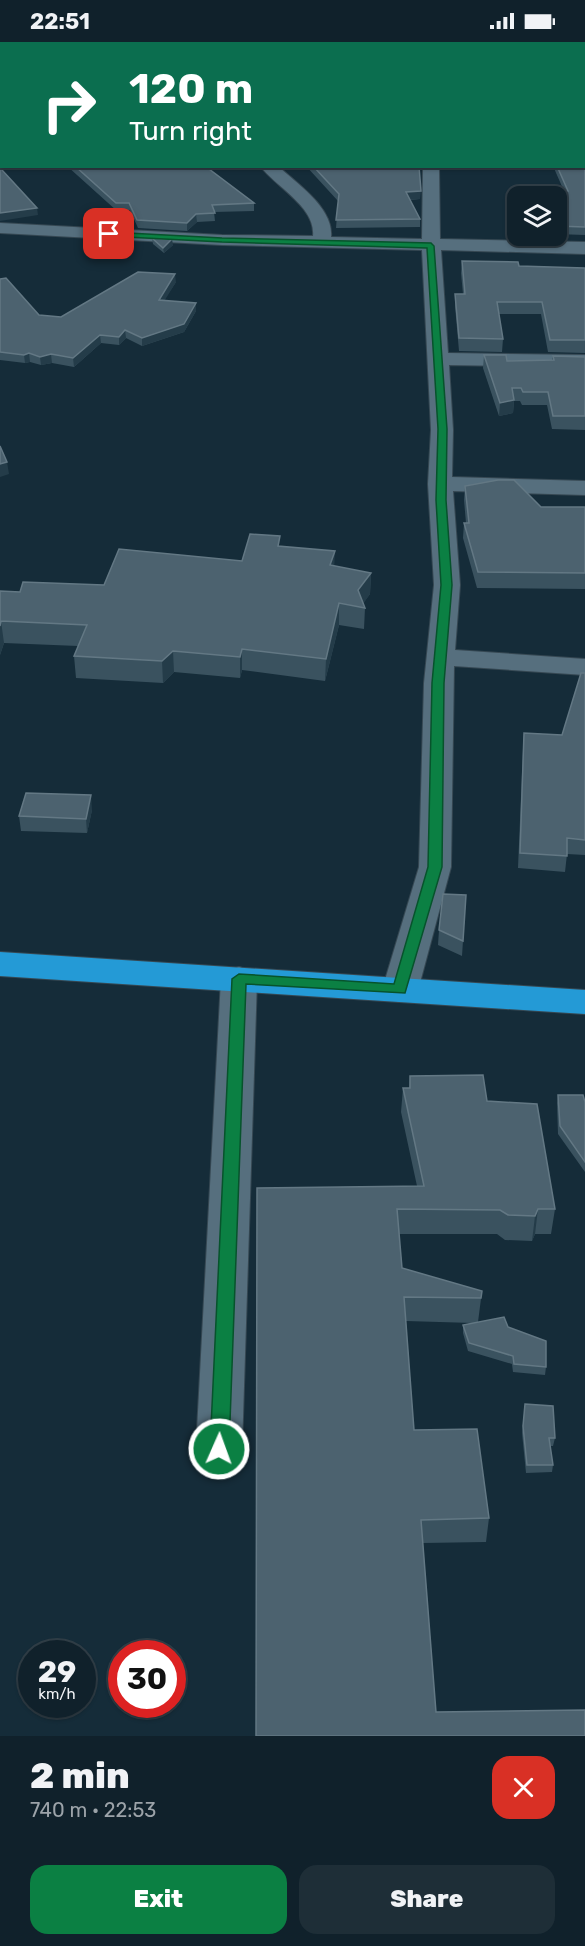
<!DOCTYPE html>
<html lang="en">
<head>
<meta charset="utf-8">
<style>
	:root { --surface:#10212b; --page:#1e2e37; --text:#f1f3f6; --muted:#9ca3a9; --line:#303e47; --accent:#0b8043 }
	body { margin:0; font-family:Rubik,sans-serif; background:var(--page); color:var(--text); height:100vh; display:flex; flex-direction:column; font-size:22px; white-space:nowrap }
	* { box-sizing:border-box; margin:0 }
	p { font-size:20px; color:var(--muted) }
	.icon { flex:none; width:33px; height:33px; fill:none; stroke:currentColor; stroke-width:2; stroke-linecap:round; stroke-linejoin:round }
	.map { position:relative; height:1694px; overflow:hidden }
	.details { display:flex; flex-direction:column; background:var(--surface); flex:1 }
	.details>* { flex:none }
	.hud { position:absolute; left:0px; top:0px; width:585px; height:126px; box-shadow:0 2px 4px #0004,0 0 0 2px var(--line); background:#0b6e4f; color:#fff; overflow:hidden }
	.fabs { position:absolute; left:507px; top:144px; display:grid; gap:12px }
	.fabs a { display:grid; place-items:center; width:60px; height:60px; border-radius:12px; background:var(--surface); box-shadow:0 2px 4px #0004,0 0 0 2px var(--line); font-size:30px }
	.speed { position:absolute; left:18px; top:1598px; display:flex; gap:12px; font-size:30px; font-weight:700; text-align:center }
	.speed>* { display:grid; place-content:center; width:78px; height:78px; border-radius:50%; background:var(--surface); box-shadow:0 2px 4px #0004,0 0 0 2px var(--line); line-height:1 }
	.speed small { font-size:15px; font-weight:400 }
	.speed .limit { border:9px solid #d22; background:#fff; color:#111 }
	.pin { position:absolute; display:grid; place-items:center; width:51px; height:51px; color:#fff; margin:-26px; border-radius:12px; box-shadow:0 3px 9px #0006 }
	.me { position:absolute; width:66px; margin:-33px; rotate:2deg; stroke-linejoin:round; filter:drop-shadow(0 0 4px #0008) }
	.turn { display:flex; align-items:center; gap:21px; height:126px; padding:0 30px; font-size:27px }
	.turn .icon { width:78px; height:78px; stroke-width:2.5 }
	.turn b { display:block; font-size:42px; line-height:51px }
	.round { display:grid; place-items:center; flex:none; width:63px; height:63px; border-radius:18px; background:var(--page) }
	.summary { display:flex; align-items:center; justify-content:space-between; height:102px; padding:0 30px }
	h1 { font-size:36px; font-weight:800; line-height:45px }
	.button { display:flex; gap:12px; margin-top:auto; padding:12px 30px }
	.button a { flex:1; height:69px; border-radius:18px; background:var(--accent); color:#fff; font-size:24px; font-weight:800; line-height:69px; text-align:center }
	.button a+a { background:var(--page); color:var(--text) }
	.status { display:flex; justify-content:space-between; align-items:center; height:42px; padding:0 30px; background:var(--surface); direction:ltr }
	.status svg { height:16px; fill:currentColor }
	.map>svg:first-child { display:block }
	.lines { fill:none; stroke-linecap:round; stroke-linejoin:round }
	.minor-casing { stroke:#364853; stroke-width:2 }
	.highway-casing { stroke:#364853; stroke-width:2 }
	.minor { fill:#566f7e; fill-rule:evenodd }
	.highway { fill:#249ad6; fill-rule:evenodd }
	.wall { fill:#3a525f }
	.shaded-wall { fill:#243c49 }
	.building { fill:#4c626f; stroke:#637884; stroke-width:1.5 }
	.route { fill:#0b8043; stroke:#07532c; stroke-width:1.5 }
</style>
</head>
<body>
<div class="status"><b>22:51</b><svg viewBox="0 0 49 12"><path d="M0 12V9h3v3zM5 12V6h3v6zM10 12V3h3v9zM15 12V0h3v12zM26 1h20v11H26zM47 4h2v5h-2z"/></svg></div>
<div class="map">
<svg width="585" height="1694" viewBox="0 0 585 1694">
	<rect width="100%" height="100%" fill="#152c39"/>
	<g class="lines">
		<defs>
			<path id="minor" d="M0 19H2V27H0Z
				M260 124H278C297 142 334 166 331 195L422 197 423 124H439L440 197 585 200V212L441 208 448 311 585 313V325L449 323 453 388 452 435 585 439V453L453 449 460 543 455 608 585 617V633L454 624 451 825 418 948 412 957 400 960 388 957 382 948 419 825 424 641 434 543 428 442 431 388 422 208 222 203 0 191V181L222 193 313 194C316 165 276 145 260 124Z
				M239 925 251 929 257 937 242 1407 235 1421 219 1427 203 1421 196 1407 221 937 227 929Z"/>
			<path id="highway" d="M0 910 585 948V972L0 934Z"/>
		</defs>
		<use href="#minor" class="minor-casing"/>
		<use href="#highway" class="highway-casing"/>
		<use href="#minor" class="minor"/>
		<use href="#highway" class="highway"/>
	</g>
	<path class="wall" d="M0 0H585V15L584 16V2H2V13L0 12Z
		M585 106V193L556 192V154H543L544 148 564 149 553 124H584Z
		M67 124H205L254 161V169L214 170 215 179 197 180 187 189 138 186 130 168 117 169Z
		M306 124H421L420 127V157L410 158 420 177V185L336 186 338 159Z
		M440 124H455V126L441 127Z
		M152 196 173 203 164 211 153 202Z
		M462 219 519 224 585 226V311L548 310 541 272H499L503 297 502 310 459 309 455 264V252H463L461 231Z
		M0 237 39 273 61 275 176 240 164 258 196 269 184 290 142 304 126 296 119 303 101 301 74 325 52 321 41 323 30 320 25 321 0 318Z
		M484 313 507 319 552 318 553 314 585 315V388L552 387 547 363H522L520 359H514L513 371 499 374 483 326Z
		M465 444 541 465H585V547L477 546 463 496 464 481H466L464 458Z
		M280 504 335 524 371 531 370 552 363 561 365 566 364 587 339 583 325 639 242 628 240 636 174 630 163 641 76 636 74 614 78 604 4 601 0 613V549L20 550 104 543 242 519Z
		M585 631V813L567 812 565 830 518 826 523 706 524 691 562 693Z
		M92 768 87 791 21 789 19 774Z
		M466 853 462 914 438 903 439 888Z
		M410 1034 487 1059 555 1167 551 1192H535L532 1199 505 1198 497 1192H399L402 1226 482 1249 478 1280 508 1285 546 1325 545 1333 513 1330 512 1322 468 1309 463 1291V1283L473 1281 406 1279 414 1388 489 1476 486 1500 423 1501 436 1670 256 1694 257 1146 417 1144 401 1070 403 1046H409Z
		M558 1053 585 1060V1130L558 1092 557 1061Z
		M525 1362 555 1396 553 1404H550L553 1423 552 1430 526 1431 522 1391Z"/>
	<path class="shaded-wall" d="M421 149 420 157 406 158V150Z
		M37 166 38 173 0 179V171Z
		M196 172 197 180 187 189V181Z
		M172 197 173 203 164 211 163 206Z
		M175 232 176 240 160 266 159 258Z
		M196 261V269L184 290 142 304V296Z
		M125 288 126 296 119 303V295Z
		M100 293 101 301 74 325 73 316Z
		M29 311 30 320 25 321 24 313Z
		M51 312 52 321 41 323 40 315Z
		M514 358 513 371 499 374 500 361Z
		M7 420 9 432 0 435V422Z
		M335 509 334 530 330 523Z
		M371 531 370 552 361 565 358 548Z
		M339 561V583L325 639 326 617Z
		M1 579 4 601 0 613V584Z
		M242 607V628L240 636V615Z
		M173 609 174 630 163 641 162 619Z
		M91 753 92 768 87 791 86 777Z
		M538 1167 535 1192 532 1199 535 1174Z"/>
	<path class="building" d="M0 0H585V9L584 10V2H2V8L0 6Z
		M585 19V47L584 48V20Z
		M584 59 585 61V92H584Z
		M0 71H2V93H0Z
		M584 106H585V185L556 184V154H545L544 148 568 149 557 124H584Z
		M0 118 2 128 37 166 0 171Z
		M75 124H205L254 161 212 163 215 171 196 172 187 181 137 178 129 161H116Z
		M313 124H419L421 149 406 150 420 177 336 178 339 152Z
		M152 196 172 197 163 206Z
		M462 219 518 220 519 224 585 226V298H550L542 260H497L503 297 459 296 455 252H465Z
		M138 230 175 232 159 258 196 261 184 282 142 296 125 288 119 295 100 293 73 316 51 312 40 315 29 311 24 313 0 310V237L6 236 39 273 61 275Z
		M484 313H506L507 319 554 318 553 314 585 315V374H553L548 350H523L521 346H512L514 358 500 361Z
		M0 404 7 420 0 422Z
		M498 438H514L541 465H585V531L478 530 464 481H469L465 444Z
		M250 492 280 494 278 504 335 509 330 523 371 531 358 548 365 566 339 561 326 617 242 607 240 615 173 609 162 619 74 614 87 583 1 579 0 584V549L20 550 23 540 104 543 119 507 242 519Z
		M581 631H585V798L567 796V814L520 811 524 691 562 693Z
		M26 751 91 753 86 777 19 774Z
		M443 852 466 853 463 899 439 888Z
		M483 1033 487 1059 537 1062 555 1167H538L535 1174 508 1173 500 1168 397 1167 402 1226 482 1249 481 1256 404 1255 414 1388 477 1387 489 1476 421 1478 436 1670 585 1668V1694H256L257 1146 424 1144 403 1046H410V1034Z
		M558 1053H583L585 1060V1120L560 1084Z
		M504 1275 508 1285 546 1299V1325L514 1322 513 1314 469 1301 463 1283Z
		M525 1362 553 1364 555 1396H549L553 1423H527L523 1384Z"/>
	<path class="route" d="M109 190 222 196 431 201 434 204 447 387 446 458 452 543 444 641 442 825 405 951 246 942 229 1407 226 1413 219 1416 213 1413 210 1407 232 937 239 932 394 942 428 825 432 641 441 543 436 458 438 387 427 206 222 200 107 194V191Z"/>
</svg>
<div class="fabs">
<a><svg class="icon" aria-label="layers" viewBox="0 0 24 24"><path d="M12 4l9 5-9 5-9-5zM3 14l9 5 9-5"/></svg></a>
</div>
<div class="speed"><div>29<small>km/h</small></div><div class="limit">30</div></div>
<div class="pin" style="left:109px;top:192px;background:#d93025"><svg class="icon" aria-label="arrive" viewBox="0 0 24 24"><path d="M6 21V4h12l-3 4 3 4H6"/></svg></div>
<svg class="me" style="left:219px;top:1407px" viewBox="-20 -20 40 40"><circle r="17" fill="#0b8043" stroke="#fff" stroke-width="3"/><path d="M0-11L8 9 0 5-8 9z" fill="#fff"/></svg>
<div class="hud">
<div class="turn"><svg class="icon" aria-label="right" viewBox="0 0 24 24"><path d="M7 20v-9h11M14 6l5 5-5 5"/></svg><div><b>120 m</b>Turn right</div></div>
</div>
</div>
<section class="details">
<div class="summary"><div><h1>2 min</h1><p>740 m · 22:53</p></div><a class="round" style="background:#d93025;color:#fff"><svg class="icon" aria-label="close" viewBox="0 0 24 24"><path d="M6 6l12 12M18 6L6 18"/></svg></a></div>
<div class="button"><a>Exit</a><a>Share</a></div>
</section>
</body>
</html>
